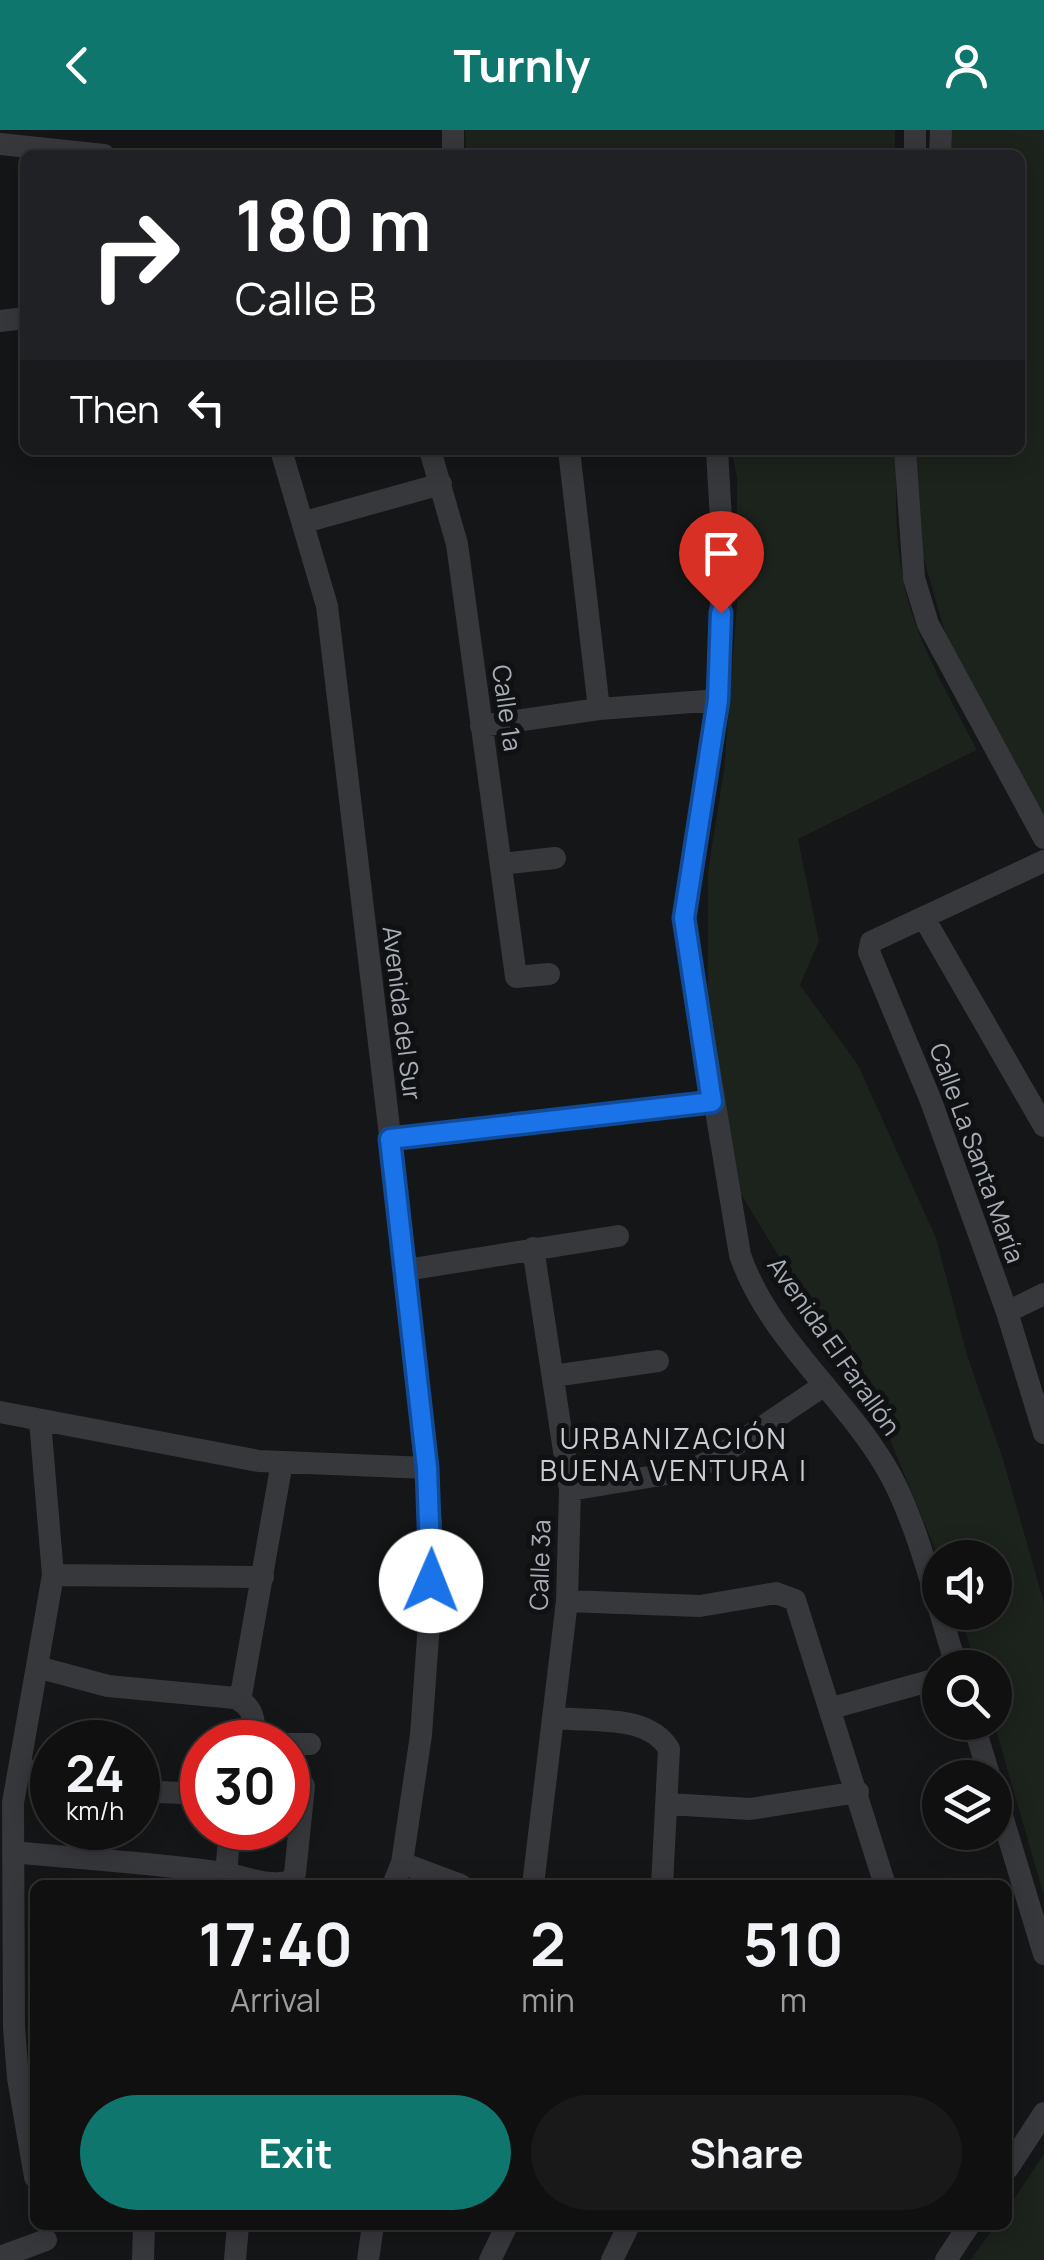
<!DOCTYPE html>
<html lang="en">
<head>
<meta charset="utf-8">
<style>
	:root { --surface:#101011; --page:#19191a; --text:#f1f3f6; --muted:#9c9d9f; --line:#303031; --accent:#0f766e }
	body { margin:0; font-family:Manrope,sans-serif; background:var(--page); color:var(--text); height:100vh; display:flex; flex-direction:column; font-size:38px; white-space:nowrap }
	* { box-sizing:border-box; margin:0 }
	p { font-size:32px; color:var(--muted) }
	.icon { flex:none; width:55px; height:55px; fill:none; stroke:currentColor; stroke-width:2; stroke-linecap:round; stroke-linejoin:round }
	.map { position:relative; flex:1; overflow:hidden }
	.sheet { position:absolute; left:30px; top:1750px; width:982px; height:350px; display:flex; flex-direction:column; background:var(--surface); border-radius:15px; box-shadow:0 5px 25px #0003,0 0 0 2px var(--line) }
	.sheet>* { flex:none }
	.banner { position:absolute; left:20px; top:20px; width:1005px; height:305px; border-radius:15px; box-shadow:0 5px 25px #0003,0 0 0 2px var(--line); background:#202124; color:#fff; overflow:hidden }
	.buttons { position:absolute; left:922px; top:1410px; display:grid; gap:20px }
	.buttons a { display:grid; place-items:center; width:90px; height:90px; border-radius:50%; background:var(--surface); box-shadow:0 5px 25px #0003,0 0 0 2px var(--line); font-size:50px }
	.speed { position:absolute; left:30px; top:1590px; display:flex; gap:20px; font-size:50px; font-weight:700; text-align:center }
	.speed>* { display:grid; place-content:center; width:130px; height:130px; border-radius:50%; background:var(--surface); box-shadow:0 5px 25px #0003,0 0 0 2px var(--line); line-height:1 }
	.speed small { font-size:25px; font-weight:400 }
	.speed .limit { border:15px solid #d22; background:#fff; color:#111 }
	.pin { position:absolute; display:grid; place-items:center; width:85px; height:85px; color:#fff; margin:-102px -42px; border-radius:50% 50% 50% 0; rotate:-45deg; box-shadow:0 0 10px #0007 }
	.pin .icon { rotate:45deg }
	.me { position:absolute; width:110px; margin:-55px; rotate:1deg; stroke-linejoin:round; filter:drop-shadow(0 0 8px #0008) }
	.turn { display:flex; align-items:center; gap:35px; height:210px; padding:0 50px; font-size:45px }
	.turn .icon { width:130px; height:130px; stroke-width:2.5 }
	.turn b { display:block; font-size:70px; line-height:85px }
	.then { display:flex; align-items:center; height:95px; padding:0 50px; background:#0003; gap:20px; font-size:38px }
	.eta { display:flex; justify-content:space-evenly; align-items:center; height:170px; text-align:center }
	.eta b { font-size:60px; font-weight:700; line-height:70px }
	.button { display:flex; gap:20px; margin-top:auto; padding:20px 50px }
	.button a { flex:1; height:115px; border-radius:60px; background:var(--accent); color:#fff; font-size:40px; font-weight:700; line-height:115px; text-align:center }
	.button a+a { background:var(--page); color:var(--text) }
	header { display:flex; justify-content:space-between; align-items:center; height:130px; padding:0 50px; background:var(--accent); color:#fff; font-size:45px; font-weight:700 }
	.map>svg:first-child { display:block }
	.green { fill:#1c221c }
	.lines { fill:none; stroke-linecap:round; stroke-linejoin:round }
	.minor { stroke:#37383c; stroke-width:22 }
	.route-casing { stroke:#114b97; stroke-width:25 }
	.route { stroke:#1a73e8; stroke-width:18 }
	.labels { text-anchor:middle; stroke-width:10; stroke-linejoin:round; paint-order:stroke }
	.street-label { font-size:25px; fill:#a8adb7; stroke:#101112 }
	.neighbourhood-label { font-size:28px; letter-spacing:2.5px; fill:#c9ccd3; stroke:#101112 }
</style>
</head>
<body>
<header><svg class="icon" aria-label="back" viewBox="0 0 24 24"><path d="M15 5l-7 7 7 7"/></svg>Turnly<svg class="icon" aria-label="person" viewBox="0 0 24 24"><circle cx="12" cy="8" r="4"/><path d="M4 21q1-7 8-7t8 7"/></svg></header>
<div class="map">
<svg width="1044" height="2130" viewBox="0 0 1044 2130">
	<rect width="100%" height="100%" fill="#151617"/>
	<path class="green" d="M465 0H895V25H466Z
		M947 0H1044V685L946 507 919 412 915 320H1020V25H945Z
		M732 320H897C895 367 895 412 905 458 916 511 952 571 977 620L798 709 819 811 800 855 858 935 936 1108 967 1225 1003 1329 1044 1473V1766L994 1593 995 1538 977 1537 959 1483 995 1482V1428H940V1431L888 1305 723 1035 708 944V741L724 640 737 474V348Z
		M1044 2024V2130H970L996 2095H1008V2078Z"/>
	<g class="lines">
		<path class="minor" d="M453 0V25
			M0 14 104 25
			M915 25V0
			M940 25 941 0
			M0 191 25 188
			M281 320 327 476 406 1140 431 1393 430 1479 421 1605 402 1733 393 1755
			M430 320 457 414 516 847 549 844
			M569 320 599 579
			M717 320 722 408 719 570 684 788 740 1125C768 1206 841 1263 884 1334 917 1387 937 1477 957 1538
			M905 320 914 448 928 494 1044 708
			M305 392 441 354
			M481 596 599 579 719 570
			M1044 731 871 812 869 822 931 971 1007 1182 1044 1303
			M501 734 555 728
			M924 788 1044 996
			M390 1009 712 972
			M406 1140 618 1106
			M1007 1182 1044 1164
			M553 1246 658 1231
			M0 1282 259 1331 427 1338
			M570 1360 691 1340 716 1328 823 1256
			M53 1445 263 1447
			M567 1471 700 1476 776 1463 795 1470 885 1755
			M37 1537 108 1556 235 1568C255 1577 255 1592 254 1612
			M240 1571 282 1332
			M832 1578 940 1548
			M556 1588C593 1592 648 1584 669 1619L662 1755
			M973 1592 990 1648
			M288 1614H310
			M20 1637 52 1646
			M138 1661 202 1664
			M995 1663 1044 1824
			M669 1674 750 1679 858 1662
			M13 1722C83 1729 154 1733 223 1743 247 1747 268 1758 292 1751L295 1743 304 1656
			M402 1733 461 1755
			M226 1744 230 1698
			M533 1755 567 1471 570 1360 533 1118
			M1008 2038 1044 1983
			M35 2047 18 1948 14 1897 13 1673 53 1445 40 1291
			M0 2127 46 2110
			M143 2130 144 2095
			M235 2130 238 2095
			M368 2130 373 2095
			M490 2130 507 2095
			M612 2130 629 2095
			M946 2130 969 2095"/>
	</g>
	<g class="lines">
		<defs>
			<path id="route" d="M431 1451 427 1338 390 1009 712 972 684 788 718 570 721 483"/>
		</defs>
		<use href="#route" class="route-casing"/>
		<use href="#route" class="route"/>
	</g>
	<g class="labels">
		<g class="street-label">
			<text transform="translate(507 578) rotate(82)" y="9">Calle 1a</text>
			<text transform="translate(402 883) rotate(83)" y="9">Avenida del Sur</text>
			<text transform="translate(977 1023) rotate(70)" y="9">Calle La Santa María</text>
			<text transform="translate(834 1216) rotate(55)" y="9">Avenida El Farallón</text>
			<text transform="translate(540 1435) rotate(-88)" y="9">Calle 3a</text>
		</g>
		<g class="neighbourhood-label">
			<text x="674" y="1319">URBANIZACIÓN<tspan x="674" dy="32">BUENA VENTURA I</tspan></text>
		</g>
	</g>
</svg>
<div class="buttons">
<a><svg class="icon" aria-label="sound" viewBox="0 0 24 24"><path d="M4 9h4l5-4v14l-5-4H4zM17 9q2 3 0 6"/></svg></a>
<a><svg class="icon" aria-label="search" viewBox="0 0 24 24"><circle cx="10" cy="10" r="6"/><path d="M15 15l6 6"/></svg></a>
<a><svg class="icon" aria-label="layers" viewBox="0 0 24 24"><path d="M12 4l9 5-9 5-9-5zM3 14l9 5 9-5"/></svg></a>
</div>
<div class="speed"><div>24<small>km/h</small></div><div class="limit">30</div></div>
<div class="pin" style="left:721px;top:483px;background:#d93025"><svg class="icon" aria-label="arrive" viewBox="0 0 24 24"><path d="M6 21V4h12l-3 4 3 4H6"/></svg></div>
<svg class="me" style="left:431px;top:1451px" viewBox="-20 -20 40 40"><circle r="19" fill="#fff"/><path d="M0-13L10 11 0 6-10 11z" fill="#1a73e8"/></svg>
<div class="banner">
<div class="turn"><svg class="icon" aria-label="right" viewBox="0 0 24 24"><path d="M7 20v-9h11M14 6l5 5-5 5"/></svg><div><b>180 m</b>Calle B</div></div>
<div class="then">Then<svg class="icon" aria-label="left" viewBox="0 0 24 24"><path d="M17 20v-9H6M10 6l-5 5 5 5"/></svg></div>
</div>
<section class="sheet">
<div class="eta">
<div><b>17:40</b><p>Arrival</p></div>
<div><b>2</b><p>min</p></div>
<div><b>510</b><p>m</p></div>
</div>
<div class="button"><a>Exit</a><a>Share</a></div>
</section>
</div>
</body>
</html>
